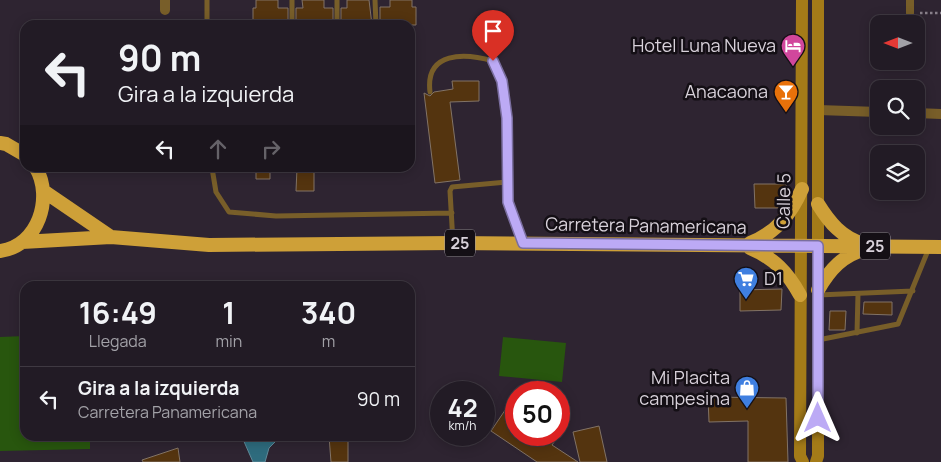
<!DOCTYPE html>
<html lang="es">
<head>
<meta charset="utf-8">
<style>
	:root { --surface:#221b25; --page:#2e2832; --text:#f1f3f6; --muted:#a2a1a7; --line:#3f3942 }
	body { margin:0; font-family:Manrope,sans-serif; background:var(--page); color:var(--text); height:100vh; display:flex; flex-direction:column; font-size:19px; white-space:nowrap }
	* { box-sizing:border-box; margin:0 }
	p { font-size:16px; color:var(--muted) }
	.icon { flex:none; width:28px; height:28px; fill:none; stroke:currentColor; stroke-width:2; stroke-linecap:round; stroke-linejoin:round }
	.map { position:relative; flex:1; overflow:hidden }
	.drawer { position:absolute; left:20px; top:281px; width:395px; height:160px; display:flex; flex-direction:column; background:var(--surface); border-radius:15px; box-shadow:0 2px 12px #0003,0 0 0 1px var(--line) }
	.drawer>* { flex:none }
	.hud { position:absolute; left:20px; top:20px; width:395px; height:152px; border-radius:15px; box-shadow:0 2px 12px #0003,0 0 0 1px var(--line); background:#221b25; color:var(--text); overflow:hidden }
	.needle { width:32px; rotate:270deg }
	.buttons { position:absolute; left:870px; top:15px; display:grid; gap:10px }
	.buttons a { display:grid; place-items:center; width:55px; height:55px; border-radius:10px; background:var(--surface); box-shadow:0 2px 12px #0003,0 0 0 1px var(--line); font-size:25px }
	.speed { position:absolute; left:430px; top:381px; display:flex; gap:10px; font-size:25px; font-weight:700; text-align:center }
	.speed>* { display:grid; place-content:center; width:65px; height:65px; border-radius:50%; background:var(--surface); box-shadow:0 2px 12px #0003,0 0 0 1px var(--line); line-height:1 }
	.speed small { font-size:12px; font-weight:400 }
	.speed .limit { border:8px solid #d22; background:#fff; color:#111 }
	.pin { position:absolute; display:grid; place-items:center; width:42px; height:42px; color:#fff; margin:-51px -21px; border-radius:50% 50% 50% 0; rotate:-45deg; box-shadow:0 0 5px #0007 }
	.pin .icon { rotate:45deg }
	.me { position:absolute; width:55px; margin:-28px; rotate:0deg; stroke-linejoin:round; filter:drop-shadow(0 0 4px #0008) }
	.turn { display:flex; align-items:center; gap:18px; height:105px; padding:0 15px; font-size:22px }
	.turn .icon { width:65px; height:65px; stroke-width:2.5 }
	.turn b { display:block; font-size:35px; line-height:42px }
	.lanes { display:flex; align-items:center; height:48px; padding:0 15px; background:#0003; justify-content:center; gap:25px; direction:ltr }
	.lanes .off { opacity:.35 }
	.eta { display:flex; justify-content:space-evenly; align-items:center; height:85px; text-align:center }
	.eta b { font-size:30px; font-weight:700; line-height:35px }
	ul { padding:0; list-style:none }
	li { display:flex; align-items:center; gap:15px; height:65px; padding:0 15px; border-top:1px solid var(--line) }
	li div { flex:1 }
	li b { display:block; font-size:19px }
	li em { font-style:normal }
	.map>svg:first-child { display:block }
	.green { fill:#28560e }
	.water { fill:#2e6b7d; stroke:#618a99 }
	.building { fill:#54340f; stroke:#827366 }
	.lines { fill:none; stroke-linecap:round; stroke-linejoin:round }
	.path { stroke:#887f8a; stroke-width:2.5; stroke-dasharray:2.5 2.5; stroke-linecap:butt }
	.service { stroke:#785e29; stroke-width:5 }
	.pedestrian { stroke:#785e29; stroke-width:8 }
	.minor { stroke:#785e29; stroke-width:10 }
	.secondary { stroke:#a47b18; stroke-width:12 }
	.trunk { stroke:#cea038; stroke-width:14 }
	.route-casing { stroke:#7a6e9f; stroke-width:12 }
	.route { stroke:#bcaaf5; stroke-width:9 }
	.labels { text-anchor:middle; stroke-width:5; stroke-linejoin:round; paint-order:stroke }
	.shield { fill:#140f15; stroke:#9d979f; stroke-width:1 }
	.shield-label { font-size:16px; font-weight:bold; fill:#d8d1da }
	.poi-label { font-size:18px; fill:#d8d1da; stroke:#140f15; text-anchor:end }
	.street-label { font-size:18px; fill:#d8d1da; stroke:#140f15 }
</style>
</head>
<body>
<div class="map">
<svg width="941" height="462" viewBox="0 0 941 462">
	<rect width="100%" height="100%" fill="#2e2431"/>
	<path class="green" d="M25 336V436H90V449L0 451V337Z
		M503 337 566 343 562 382 499 376Z"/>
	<path class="water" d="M242 437 243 436 318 437 304 440 278 439 269 448 265 462H253Z"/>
	<path class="building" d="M256 0H278V8H288V25H253V8H256Z
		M302 0H324V8H333V25H296V8H303Z
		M347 0H369L372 25H341V8H347Z
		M390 0H412V7H416V25H380V7H390Z
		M452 81H479V101L450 102 460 180 435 183 424 93 430 96 434 92 453 89Z
		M256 168H270V179H256Z
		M297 168H314V191H296Z
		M754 184H786V201L782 208H755Z
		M782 289 781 310 740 311V290Z
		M864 302H892V315L863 314Z
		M830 311H846L845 330H829Z
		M516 394V435H559L552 445 578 462H537L491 431Z
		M708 397 786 398 788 462H748V421L709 422Z
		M599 426 607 462H580L573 432Z
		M329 436H348V462H331Z
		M178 448 180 462H143L142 460Z"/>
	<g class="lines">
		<path class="path" d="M920 13H941"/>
		<path class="service" d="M207 0V25
			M292 0V25
			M337 0V25
			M375 0 376 25
			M430 92C425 51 465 53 493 61L502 81 507 118 508 203 523 243
			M212 168 216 192 229 212 276 216 452 213
			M453 243 450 191 452 187 507 182
			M818 295 913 291
			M857 333 858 294
			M818 340 898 324 929 248"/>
		<path class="pedestrian" d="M910 13V0"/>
		<path class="minor" d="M165 0V10
			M818 110 879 112
			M916 113 941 114"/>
		<path class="secondary" d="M802 0 800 456 803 462
			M816 462 818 456V0"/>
		<path class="trunk" d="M0 143 6 144 25 155
			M45 192 111 237
			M818 204C829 222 842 238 864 244
			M22 242 111 237 209 245 453 243 941 247
			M750 243C776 233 791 214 802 189
			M750 248C774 258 788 273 800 295
			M0 251C39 246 53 197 36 168
			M818 290C830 269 843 255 866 249"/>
	</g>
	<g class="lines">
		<defs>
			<path id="route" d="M493 61 502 81 507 118 508 202 523 243 818 246V418"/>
		</defs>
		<use href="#route" class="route-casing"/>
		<use href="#route" class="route"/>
	</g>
	<defs>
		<symbol id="hotel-pin" viewBox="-11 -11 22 30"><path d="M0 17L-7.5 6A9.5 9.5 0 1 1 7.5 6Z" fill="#d1479c" stroke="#140f15"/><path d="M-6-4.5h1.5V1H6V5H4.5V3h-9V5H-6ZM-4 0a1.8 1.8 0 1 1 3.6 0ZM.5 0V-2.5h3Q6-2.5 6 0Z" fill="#fff"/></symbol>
		<symbol id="bar-pin" viewBox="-11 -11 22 30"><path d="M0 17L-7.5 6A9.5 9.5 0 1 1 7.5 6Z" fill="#e8710a" stroke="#140f15"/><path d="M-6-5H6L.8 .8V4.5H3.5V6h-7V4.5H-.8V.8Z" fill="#fff"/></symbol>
		<symbol id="supermarket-pin" viewBox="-11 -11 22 30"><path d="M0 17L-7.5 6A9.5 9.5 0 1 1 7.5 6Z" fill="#3f7fe0" stroke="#140f15"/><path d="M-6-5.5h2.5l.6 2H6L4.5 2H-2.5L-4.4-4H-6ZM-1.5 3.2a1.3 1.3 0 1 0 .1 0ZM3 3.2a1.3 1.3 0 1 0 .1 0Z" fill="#fff"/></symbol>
		<symbol id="shop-pin" viewBox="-11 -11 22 30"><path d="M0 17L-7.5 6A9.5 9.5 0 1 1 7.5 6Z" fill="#3f7fe0" stroke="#140f15"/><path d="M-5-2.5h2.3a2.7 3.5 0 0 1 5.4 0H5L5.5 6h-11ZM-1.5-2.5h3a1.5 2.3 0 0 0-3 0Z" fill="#fff"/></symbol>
	</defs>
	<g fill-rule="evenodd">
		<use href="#hotel-pin" x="779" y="32" width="28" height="38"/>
		<use href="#bar-pin" x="772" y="78" width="28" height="38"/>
		<use href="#supermarket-pin" x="732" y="265" width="28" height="38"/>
		<use href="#shop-pin" x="733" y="374" width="28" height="38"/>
	</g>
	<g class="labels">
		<g class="shield">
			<rect x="445" y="229.5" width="30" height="27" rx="4"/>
			<rect x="860" y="232.5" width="30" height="27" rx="4"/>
		</g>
		<g class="shield-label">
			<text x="460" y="249">25</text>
			<text x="875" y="252">25</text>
		</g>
		<g class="poi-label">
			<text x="776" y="52">Hotel Luna Nueva</text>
			<text x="768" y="98">Anacaona</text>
			<text x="764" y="285" text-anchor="start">D1</text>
			<text x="730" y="384">Mi Placita<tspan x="730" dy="21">campesina</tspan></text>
		</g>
		<g class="street-label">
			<text transform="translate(784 201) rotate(-89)" y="6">Calle 5</text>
			<text transform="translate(646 226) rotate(1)" y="6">Carretera Panamericana</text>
		</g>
	</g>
</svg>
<div class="buttons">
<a><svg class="needle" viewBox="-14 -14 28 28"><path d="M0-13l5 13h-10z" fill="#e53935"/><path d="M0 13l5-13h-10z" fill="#a2a1a7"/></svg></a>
<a><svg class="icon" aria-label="search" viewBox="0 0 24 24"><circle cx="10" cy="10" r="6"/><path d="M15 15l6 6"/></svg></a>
<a><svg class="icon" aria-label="layers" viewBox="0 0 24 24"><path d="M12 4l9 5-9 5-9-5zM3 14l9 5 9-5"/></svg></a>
</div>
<div class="speed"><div>42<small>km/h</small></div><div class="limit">50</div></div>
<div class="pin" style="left:493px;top:61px;background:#d93025"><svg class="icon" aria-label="arrive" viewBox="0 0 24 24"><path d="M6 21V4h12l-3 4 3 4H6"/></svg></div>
<svg class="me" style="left:818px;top:418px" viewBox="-20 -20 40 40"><path d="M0-17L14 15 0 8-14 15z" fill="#bcaaf5" stroke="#fff" stroke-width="4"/></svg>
<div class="hud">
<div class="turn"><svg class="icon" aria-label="left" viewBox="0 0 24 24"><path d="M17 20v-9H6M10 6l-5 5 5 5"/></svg><div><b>90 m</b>Gira a la izquierda</div></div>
<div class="lanes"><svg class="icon" aria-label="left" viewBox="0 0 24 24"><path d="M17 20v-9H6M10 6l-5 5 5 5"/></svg><svg class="icon off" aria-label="ahead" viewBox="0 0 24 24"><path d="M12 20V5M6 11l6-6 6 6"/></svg><svg class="icon off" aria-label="right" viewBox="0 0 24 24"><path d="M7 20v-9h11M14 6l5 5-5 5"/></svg></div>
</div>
<section class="drawer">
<div class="eta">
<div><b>16:49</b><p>Llegada</p></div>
<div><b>1</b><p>min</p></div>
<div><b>340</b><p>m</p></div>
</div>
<ul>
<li><svg class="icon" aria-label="left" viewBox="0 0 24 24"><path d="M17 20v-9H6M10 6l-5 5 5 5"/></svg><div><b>Gira a la izquierda</b><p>Carretera Panamericana</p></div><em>90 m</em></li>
</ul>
</section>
</div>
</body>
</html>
